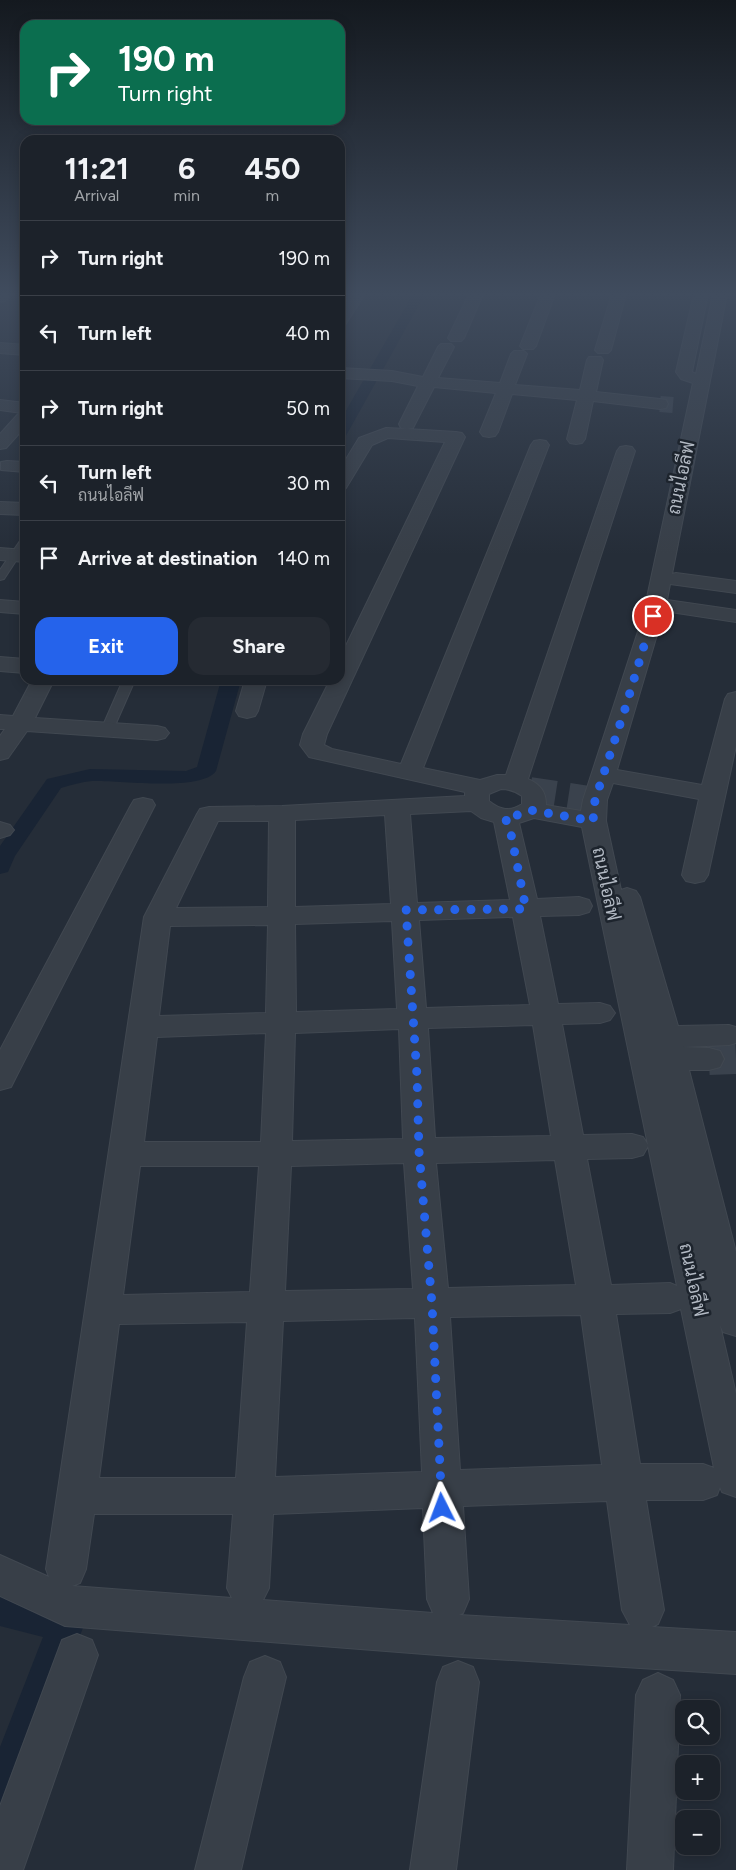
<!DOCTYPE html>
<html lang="en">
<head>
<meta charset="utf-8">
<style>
	:root { --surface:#1c222a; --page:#252a32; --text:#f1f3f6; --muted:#a0a4a8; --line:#3a3f47; --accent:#2563eb }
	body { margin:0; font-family:Figtree,Sarabun,sans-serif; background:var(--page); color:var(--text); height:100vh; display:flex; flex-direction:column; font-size:19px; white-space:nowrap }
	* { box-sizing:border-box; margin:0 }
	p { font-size:16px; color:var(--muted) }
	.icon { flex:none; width:28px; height:28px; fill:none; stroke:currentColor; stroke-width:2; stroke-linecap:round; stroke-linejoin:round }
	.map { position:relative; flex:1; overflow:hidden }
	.details { position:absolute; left:20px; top:135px; width:325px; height:550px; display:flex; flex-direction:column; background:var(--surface); border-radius:15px; box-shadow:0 2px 12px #0003,0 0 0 1px var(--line) }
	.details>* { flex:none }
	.banner { position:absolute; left:20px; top:20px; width:325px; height:105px; border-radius:15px; box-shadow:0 2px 12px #0003,0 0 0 1px var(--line); background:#0b6e4f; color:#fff; overflow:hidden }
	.fabs { position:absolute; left:675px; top:1700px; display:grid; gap:10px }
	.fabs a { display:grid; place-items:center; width:45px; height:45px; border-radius:10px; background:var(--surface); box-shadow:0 2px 12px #0003,0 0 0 1px var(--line); font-size:25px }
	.pin { position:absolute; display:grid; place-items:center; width:42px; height:42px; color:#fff; margin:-21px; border:2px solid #fff; border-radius:50%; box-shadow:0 1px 5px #0007 }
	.me { position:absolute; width:55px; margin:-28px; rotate:357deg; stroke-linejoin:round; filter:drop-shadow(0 0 4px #0008) }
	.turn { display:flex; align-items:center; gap:18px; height:105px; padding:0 15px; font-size:22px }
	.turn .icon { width:65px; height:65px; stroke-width:2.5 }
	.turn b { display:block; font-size:35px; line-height:42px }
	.eta { display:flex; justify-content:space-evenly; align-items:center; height:85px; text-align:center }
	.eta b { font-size:30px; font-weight:700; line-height:35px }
	.cta { display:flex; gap:10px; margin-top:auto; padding:10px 15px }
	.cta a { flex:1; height:58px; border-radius:15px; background:var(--accent); color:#fff; font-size:20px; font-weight:700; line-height:58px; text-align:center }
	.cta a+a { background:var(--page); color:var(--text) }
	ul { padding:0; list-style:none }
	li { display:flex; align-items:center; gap:15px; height:75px; padding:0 15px; border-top:1px solid var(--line) }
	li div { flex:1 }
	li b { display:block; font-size:19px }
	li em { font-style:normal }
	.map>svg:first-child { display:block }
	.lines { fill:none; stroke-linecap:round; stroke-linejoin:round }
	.canal { fill:#192434; fill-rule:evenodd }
	.street-tunnel-far2 { stroke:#3a424d; stroke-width:16; stroke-dasharray:16 8; stroke-linecap:butt }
	.street-tunnel-far1 { stroke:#3a424d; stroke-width:26; stroke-dasharray:26 13; stroke-linecap:butt }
	.street-tunnel { stroke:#3a424d; stroke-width:32; stroke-dasharray:32 16; stroke-linecap:butt }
	.lane-casing { stroke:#414851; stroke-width:2 }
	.street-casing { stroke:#414851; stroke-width:2 }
	.lane { fill:#383f48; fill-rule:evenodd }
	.street { fill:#383f48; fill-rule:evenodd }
	.route { stroke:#2563eb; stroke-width:9; stroke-dasharray:0 16.2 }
	.labels { text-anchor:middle; stroke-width:5; stroke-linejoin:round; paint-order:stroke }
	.street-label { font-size:18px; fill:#b3bac4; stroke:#1d242d }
</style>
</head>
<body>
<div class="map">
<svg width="736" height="1870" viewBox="0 0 736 1870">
	<rect width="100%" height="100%" fill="#252d38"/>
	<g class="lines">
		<path class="canal" d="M413 294H425L347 434 345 437 340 438V421Z
			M221 680H241L216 771C202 792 117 780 92 781 82 782 71 785 61 788L15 856 8 872 0 874V846L47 779 90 769 186 771 197 767Z
			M0 1590 66 1607 79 1612 84 1625 14 1811 0 1817V1747L43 1637 0 1626Z"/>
		<path class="street-tunnel-far2" d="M660 404 673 405"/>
		<path class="street-tunnel-far1" d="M530 790 595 800"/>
		<path class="street-tunnel" d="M709 1059 736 1058"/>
		<defs>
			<path id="lane" d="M25 537V547L4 579 0 580V570L22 538Z
				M123 680H135L113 730 111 732H103L101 730Z"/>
			<path id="street" d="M0 294H12L5 301 0 302Z
				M351 294H365L345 325 340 326V311Z
				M469 294H483L464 338 461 341H451L448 338Z
				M541 294H555L536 346 533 349H523L520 346Z
				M612 294H626L611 350 608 353H598L595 350Z
				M694 294H708L692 372 696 374 713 294H727L672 574 676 573 736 581V593L670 584 667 600 736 610V622L664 611 617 770 702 785 725 699 728 694 736 692V746L708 875 704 881 695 883 686 881 682 875 699 799 613 783 607 800 606 821 621 890 627 888 636 891 640 897 678 1026 729 1025 736 1027V1043L729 1045 683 1047 709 1048 720 1051 724 1059 720 1067 709 1070H689L736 1252V1336L723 1332 720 1325 736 1394V1497L722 1492 720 1487 717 1495 703 1500H646L664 1610 658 1624 652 1627 736 1632V1674L463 1657 65 1626 0 1596V1555L49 1577 46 1569 144 917 197 814 200 809 209 807 282 806 465 796V792L309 757 300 745 303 734 330 680H340V658L445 442 388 438 372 445 346 488 340 489V469L359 438 386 428 407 429 401 428 399 424 418 386 392 381 340 378V368L392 371 423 377 438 347 441 344H451L454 347 438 378 500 383 511 354 514 351H524L527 354 515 385 580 390 587 360 589 357H601L603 360 596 392 660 399 666 400 668 404 666 408 660 409 593 401 585 439 582 443 576 444 570 443 567 439 577 400 512 394 498 432 495 436 489 437 483 436 480 432 496 393 434 387 415 424 413 428 407 429 456 432 462 433 465 437 327 734 324 745 332 749 401 764 531 445 534 441 540 440 546 441 549 445 423 768 480 780 497 775H506L617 451 620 447 626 446 632 447 635 451 528 779C541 785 546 792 546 805L581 811 583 800 643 616 693 383 681 379 676 372ZM501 789C509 789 515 791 522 796V804C510 812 500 810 489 801V794ZM471 811 481 818 494 822 510 900 417 903 410 814ZM385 815 391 904 295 907V820ZM534 818 582 827 648 1145 643 1137 632 1134 583 1135 562 1024 600 1023 610 1020 615 1013 610 1006 600 1003 558 1004 540 916 579 915 589 912 592 906 589 900 579 897 537 899 519 823ZM218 821H269L268 907 176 908ZM513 917 530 1005 426 1008 419 920ZM392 921 397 1009 296 1012 295 924ZM268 925 266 1013 159 1016 170 926ZM533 1025 551 1136 435 1138 428 1028ZM399 1029 403 1139 292 1141 295 1033ZM266 1033 261 1142H144L157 1037ZM648 1146 677 1286 670 1283 611 1285 587 1159 632 1158 643 1155ZM555 1160 576 1285 448 1288 436 1163ZM404 1163 413 1289 285 1291 291 1166ZM140 1166H259L250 1292 123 1295ZM681 1309 714 1468 703 1464H640L616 1314 670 1313ZM581 1315 602 1465 460 1470 450 1317ZM415 1318 422 1472 275 1477 283 1321ZM247 1322 236 1478H99L119 1324ZM607 1501 622 1610 630 1625 459 1615 463 1613 469 1599 463 1506ZM423 1508 427 1599 433 1613 263 1600 269 1588 273 1514ZM94 1514H233L227 1588 232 1598 72 1586 80 1583 86 1569Z
				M0 343 25 345V355L0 353Z
				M0 400 25 403V427L6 448 0 449V434L19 413H22L0 410Z
				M7 461 25 462V472L1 470V462Z
				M0 502 25 503V515L0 514Z
				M0 548 25 550V562L0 560Z
				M0 600 25 602V614L0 612Z
				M0 657 25 659V673L0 671Z
				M32 680H54L35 718 157 726 165 728 169 733 165 738 157 740 27 731 8 758 0 760V736L5 729H0V715L13 716Z
				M245 680H267L258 711 255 716 247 718 239 716 236 711Z
				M143 798 152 800 155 805 15 1079 11 1087 0 1090V1050L131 805 134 800Z
				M0 822 10 825 14 830 10 835 0 838Z
				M77 1634 92 1640 98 1655 23 1870H0V1806L62 1640Z
				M265 1656 280 1662 286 1677 241 1870H195L244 1677 250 1662Z
				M458 1661 473 1667 479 1682 456 1870H410L437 1682 443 1667Z
				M658 1673 673 1680 680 1695 673 1870H627L636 1695 643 1680Z"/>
		</defs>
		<use href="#lane" class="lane-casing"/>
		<use href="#street" class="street-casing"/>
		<use href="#lane" class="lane"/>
		<use href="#street" class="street"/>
	</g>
	<linearGradient id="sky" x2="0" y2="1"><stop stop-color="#14191f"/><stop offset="0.53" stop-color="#404c5e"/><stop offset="1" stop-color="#404c5e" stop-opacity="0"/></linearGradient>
	<rect width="736" height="555" fill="url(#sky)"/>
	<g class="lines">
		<path class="route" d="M442 1508 432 1304 419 1151 417 1076 406 910 526 909 511 834 505 817 515 816 530 810 593 821 595 800 625 709 653 616"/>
	</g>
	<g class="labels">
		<g class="street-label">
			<text transform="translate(681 478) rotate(-78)" y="6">ถนนไอลีฟ</text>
			<text transform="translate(606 884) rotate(78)" y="6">ถนนไอลีฟ</text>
			<text transform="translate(693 1280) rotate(78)" y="6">ถนนไอลีฟ</text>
		</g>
	</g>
</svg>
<div class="fabs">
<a><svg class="icon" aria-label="search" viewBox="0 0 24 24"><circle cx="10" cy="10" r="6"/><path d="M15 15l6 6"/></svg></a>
<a>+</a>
<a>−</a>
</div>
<div class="pin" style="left:653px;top:616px;background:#d93025"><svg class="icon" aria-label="arrive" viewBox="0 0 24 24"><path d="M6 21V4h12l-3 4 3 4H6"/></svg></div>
<svg class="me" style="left:442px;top:1508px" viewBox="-20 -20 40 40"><path d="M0-17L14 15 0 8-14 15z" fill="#2563eb" stroke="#fff" stroke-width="4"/></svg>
<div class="banner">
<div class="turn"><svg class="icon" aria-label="right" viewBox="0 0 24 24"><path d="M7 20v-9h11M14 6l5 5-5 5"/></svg><div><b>190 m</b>Turn right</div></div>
</div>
<section class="details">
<div class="eta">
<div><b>11:21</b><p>Arrival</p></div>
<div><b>6</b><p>min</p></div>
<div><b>450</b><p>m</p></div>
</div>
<ul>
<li><svg class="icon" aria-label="right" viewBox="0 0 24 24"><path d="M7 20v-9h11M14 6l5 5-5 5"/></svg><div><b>Turn right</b></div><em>190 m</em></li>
<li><svg class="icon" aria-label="left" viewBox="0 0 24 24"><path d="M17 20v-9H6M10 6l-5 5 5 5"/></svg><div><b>Turn left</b></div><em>40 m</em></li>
<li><svg class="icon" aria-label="right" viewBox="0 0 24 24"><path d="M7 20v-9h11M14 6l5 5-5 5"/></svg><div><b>Turn right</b></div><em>50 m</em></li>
<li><svg class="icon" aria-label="left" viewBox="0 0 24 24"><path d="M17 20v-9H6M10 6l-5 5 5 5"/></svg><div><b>Turn left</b><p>ถนนไอลีฟ</p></div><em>30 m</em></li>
<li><svg class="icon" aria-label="arrive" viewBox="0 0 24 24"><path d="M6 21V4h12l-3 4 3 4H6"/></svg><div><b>Arrive at destination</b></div><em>140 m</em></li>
</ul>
<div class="cta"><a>Exit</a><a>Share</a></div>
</section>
</div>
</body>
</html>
